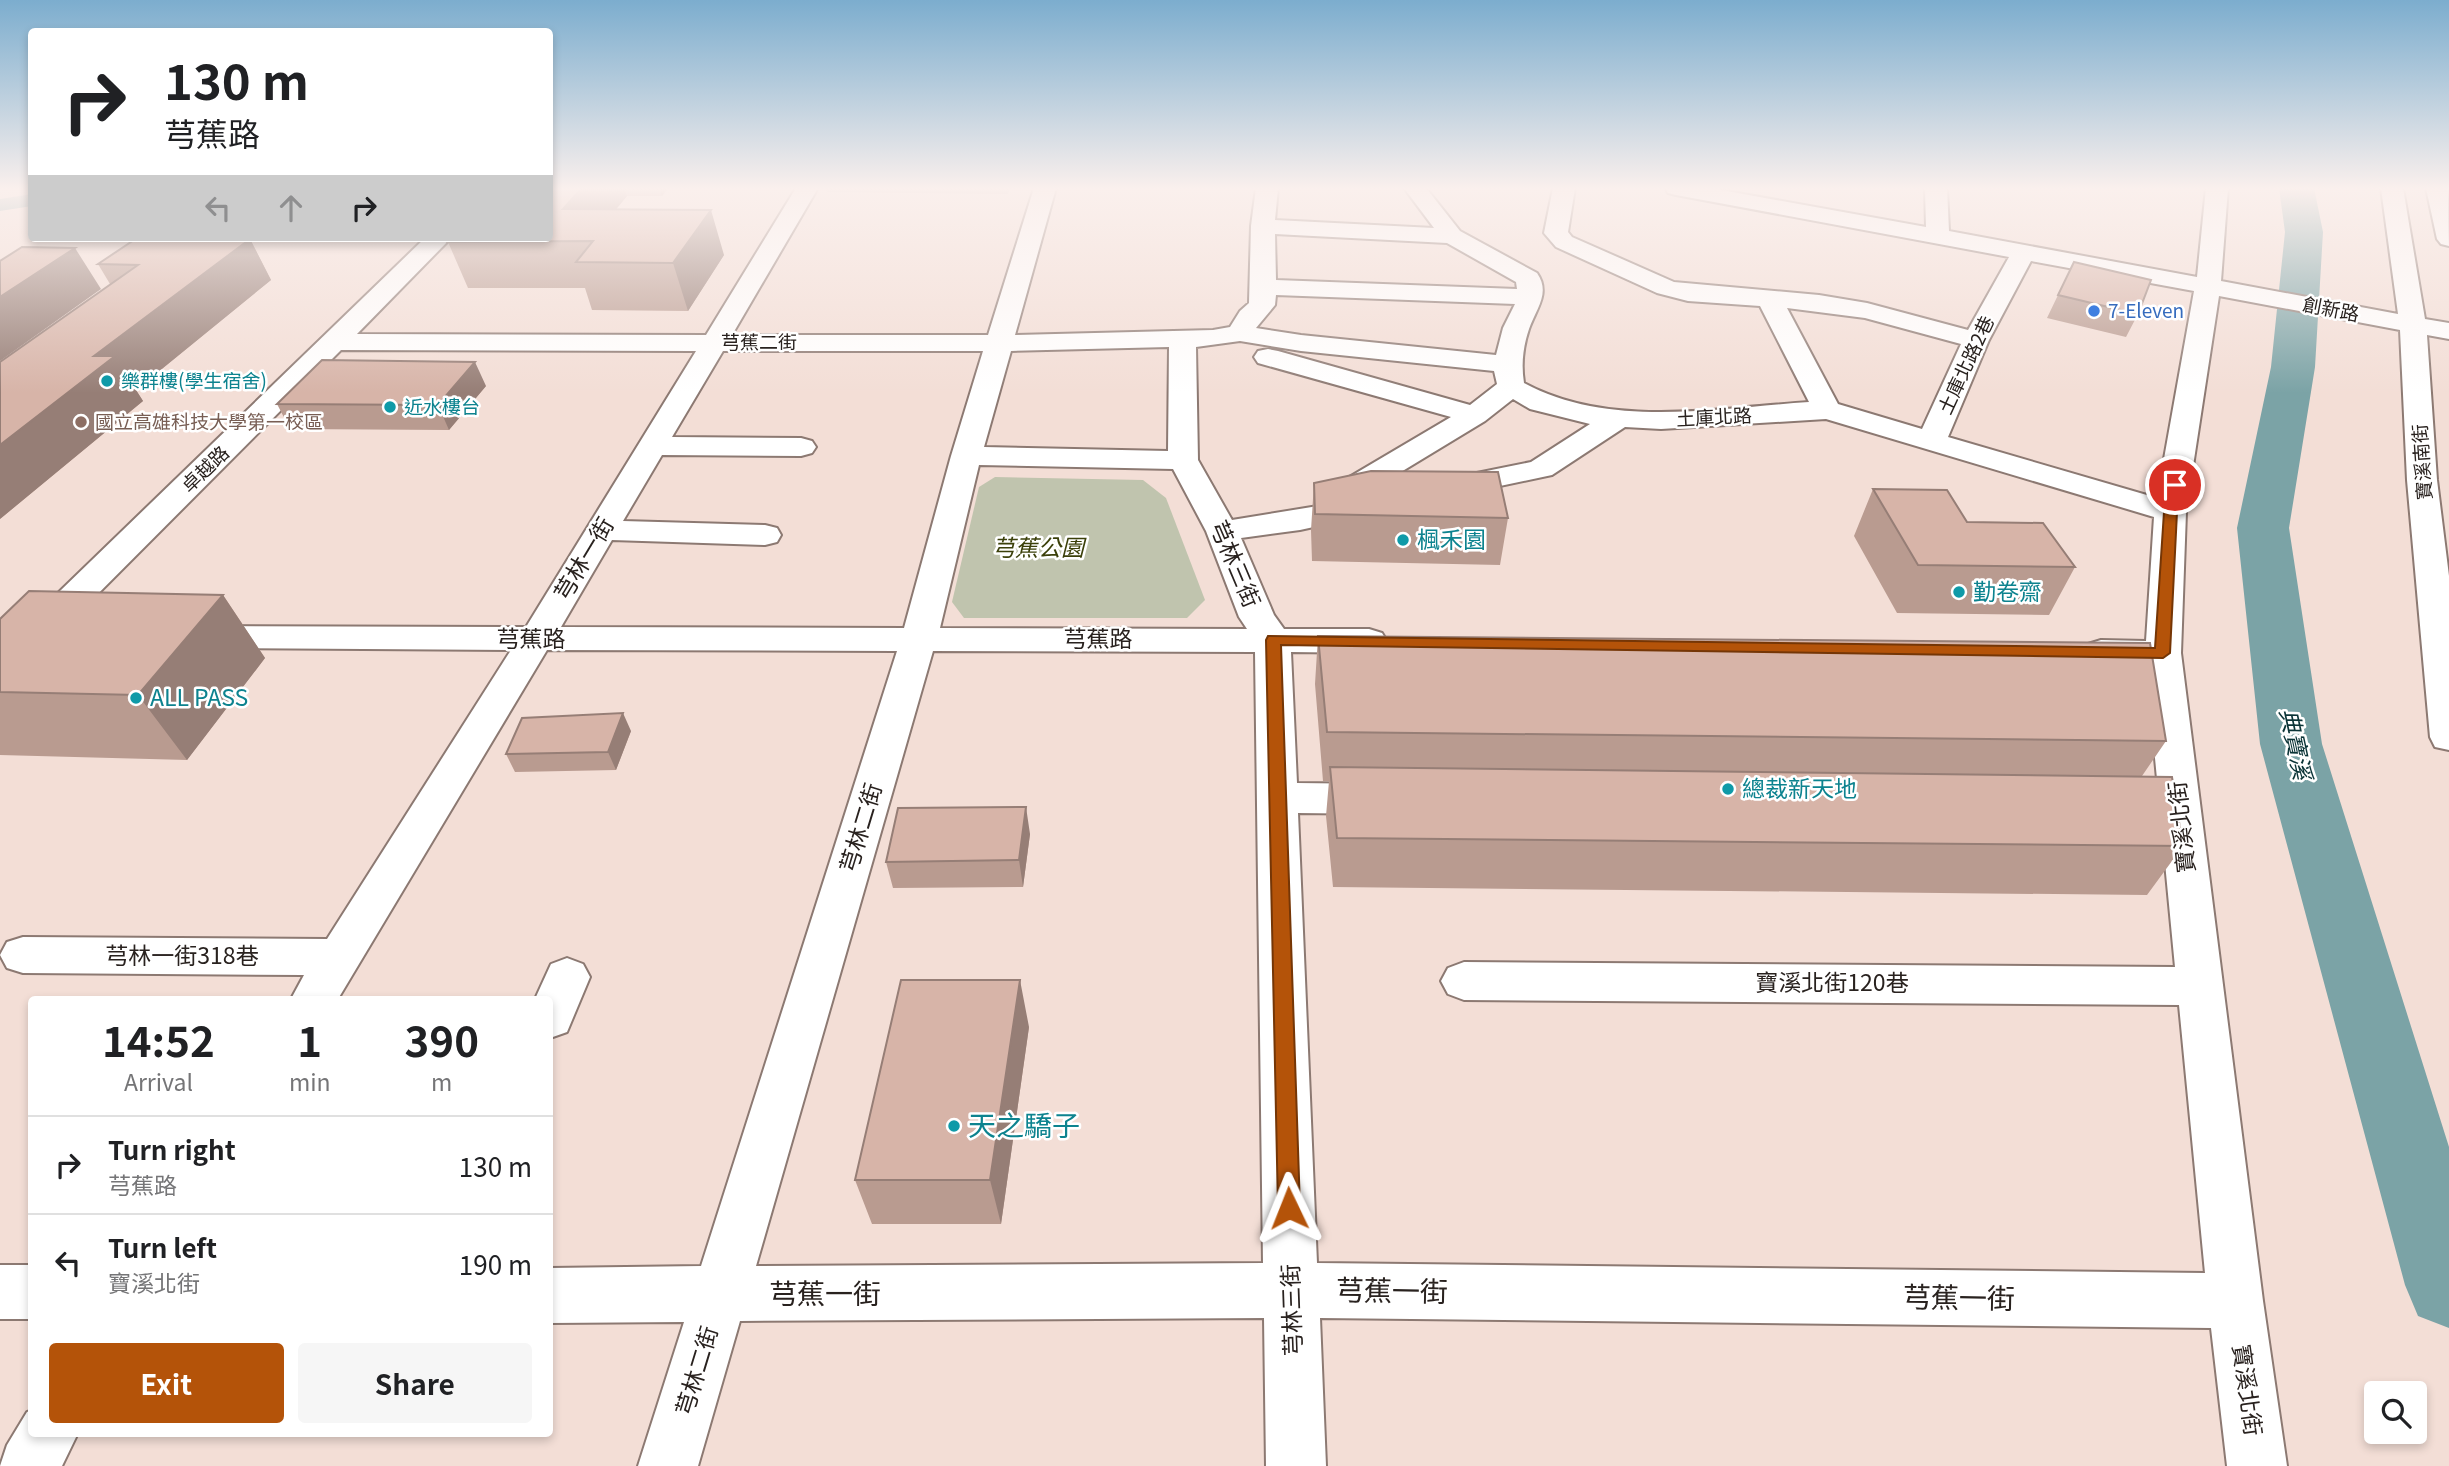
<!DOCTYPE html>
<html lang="en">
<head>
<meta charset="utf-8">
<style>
	:root { --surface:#fff; --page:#f6f6f6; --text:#202124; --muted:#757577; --line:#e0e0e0; --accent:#b45309 }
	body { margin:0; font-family:Georgia,"Noto Sans TC",serif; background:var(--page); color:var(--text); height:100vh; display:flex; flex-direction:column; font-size:26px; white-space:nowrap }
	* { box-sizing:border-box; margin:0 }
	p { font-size:23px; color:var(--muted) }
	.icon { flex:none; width:38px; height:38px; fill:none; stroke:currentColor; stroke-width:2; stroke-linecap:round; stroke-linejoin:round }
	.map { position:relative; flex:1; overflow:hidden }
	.sheet { position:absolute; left:28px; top:996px; width:525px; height:441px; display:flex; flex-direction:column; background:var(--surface); border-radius:7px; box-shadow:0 4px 10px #0003 }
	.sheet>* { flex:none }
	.guide { position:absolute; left:28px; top:28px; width:525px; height:214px; border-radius:7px; box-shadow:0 4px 10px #0003; background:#fff; color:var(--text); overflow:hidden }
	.tools { position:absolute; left:2364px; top:1381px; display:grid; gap:14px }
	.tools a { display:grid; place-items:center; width:63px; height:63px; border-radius:7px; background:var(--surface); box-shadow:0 4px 10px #0003; font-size:35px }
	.pin { position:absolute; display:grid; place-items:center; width:60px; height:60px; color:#fff; margin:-30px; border:4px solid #fff; border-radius:50%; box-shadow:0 2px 7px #0007 }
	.me { position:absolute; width:77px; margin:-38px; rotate:358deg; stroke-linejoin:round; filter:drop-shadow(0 0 5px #0008) }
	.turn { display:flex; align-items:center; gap:24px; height:147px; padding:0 21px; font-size:32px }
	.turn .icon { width:91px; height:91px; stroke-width:2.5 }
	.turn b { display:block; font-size:49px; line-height:60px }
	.lanes { display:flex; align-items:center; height:66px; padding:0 21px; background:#0003; justify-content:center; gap:35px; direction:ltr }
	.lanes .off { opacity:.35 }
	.eta { display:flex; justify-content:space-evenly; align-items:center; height:119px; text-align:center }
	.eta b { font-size:42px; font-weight:700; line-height:49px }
	.button { display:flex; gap:14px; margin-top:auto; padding:14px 21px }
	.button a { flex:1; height:80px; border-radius:7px; background:var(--accent); color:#fff; font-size:28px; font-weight:700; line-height:80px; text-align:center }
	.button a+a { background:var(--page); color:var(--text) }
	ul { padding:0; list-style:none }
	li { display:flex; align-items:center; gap:21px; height:98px; padding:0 21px; border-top:2px solid var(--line) }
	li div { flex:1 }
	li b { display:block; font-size:26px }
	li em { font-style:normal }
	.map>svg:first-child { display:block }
	.green { fill:#c0c4ae }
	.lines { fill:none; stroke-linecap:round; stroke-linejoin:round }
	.canal { fill:#7ba3a6; fill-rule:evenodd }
	.river { fill:#7ba3a6; fill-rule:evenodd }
	.minor-casing { stroke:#8c7972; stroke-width:4 }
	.minor { fill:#fff; fill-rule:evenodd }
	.wall { fill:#b99b90 }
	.shaded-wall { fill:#967e76 }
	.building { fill:#d7b4a8; stroke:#967e76; stroke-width:2 }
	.route { fill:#b45309; stroke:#753606; stroke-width:2 }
	.shop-dot { fill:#3f7fe0; stroke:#fff; stroke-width:2.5 }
	.culture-dot { fill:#0f9aa8; stroke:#fff; stroke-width:2.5 }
	.education-dot { fill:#8d6e63; stroke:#fff; stroke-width:2.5 }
	.labels { text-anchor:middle; stroke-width:5; stroke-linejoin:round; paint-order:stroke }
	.far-street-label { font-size:19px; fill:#29221f; stroke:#fff }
	.far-shop-label { font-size:19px; fill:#366cbe; stroke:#fff; text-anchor:start }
	.far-culture-label { font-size:19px; fill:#0d838f; stroke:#fff; text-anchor:start }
	.far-education-label { font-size:19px; fill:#785e54; stroke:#fff; text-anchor:start }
	.culture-label { font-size:23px; fill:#0d838f; stroke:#fff; text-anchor:start }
	.park-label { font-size:23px; font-style:italic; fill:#3b400a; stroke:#fff }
	.street-label { font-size:23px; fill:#29221f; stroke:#fff }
	.water-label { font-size:24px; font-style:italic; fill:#0b3437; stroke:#fff }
	.near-culture-label { font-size:28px; fill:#0d838f; stroke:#fff; text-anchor:start }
	.near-street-label { font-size:28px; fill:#29221f; stroke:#fff }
</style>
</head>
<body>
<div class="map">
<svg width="2449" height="1466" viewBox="0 0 2449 1466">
	<rect width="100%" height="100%" fill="#f3ded6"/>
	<path class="green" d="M995 477 1143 480 1166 498 1205 600 1187 618H964L952 602 979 487Z"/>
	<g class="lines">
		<path class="canal" d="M32 194V206L0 211V199Z"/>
		<path class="river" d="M2279 188H2314L2323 232 2315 367 2289 528 2322 744 2449 1147V1328L2418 1316 2405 1285 2260 744 2237 528 2271 367 2285 232Z"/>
		<defs>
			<path id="minor" d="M796 188H818L732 335H988L1034 188H1056L1015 335 1213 330 1230 327 1240 311 1249 303 1251 226 1256 188H1278L1275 220 1434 228 1404 188H1426L1460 231 1537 273C1551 293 1536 309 1529 329 1523 347 1521 364 1524 383 1609 429 1716 408 1809 402L1760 306 1688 301 1657 293 1556 247 1544 233 1553 188H1575L1568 232 1572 237 1674 282 1819 295 1867 303 1968 330 2009 257 1676 195 1668 193 1665 188H1710L1926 227 1925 188H1947L1949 231 2197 277 2206 188H2228L2221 281 2398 314 2381 188H2403L2425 319 2449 323V339L2427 335 2437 480 2449 576V750L2435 747 2430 737 2407 480 2400 330 2219 296 2186 512 2181 653 2263 1301 2287 1466H2227L2211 1328 1320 1318 1326 1466H1266L1264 1318 740 1321 698 1466H638L684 1322 550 1323V1268L701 1266 897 651 547 650 338 999H291L304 975 23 973 7 968 0 955 7 942 23 937 327 939 511 650 200 648 187 645 182 637 187 629 200 626 526 627 696 351 341 350 13 679 0 682V649L425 238H451L357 334 706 335ZM1275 234 1447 243 1516 282 1517 289 1276 280ZM2031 261 2194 291 2157 498 1948 437 1989 340ZM1276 295 1515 304 1503 328 1496 355 1301 335 1256 328 1275 305ZM1787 308 1865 318 1961 344 1922 429 1838 404ZM1240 341 1301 351 1494 371 1497 384 1470 405 1278 351 1268 349 1258 351 1254 357 1258 363 1451 417 1324 492 1319 499 1324 505 1232 520 1198 460 1196 347ZM1169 347 1168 451 984 447 1011 351ZM723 351H983L951 456 904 628 561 627 612 540 765 545 777 542 781 535 777 528 765 525 623 521 662 455 801 456 812 453 816 447 812 441 801 438 672 437ZM1513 399 1530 409 1590 424 1531 462 1437 481 1432 488 1437 495 1448 497 1552 475 1625 427 1661 429 1826 419 2154 517 2146 641 2101 640 2088 644 2083 652 2088 660 2101 664H2146L2175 967 1464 962 1448 968 1441 981 1448 994 1464 1000 2179 1005 2205 1273 1317 1263 1298 813 1380 814 1394 809 1400 799 1394 789 1380 784 1297 783 1291 652 1369 653 1382 649 1387 641 1382 633 1369 629H1284L1274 615 1241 538 1300 530 1373 514 1378 507 1373 500 1358 498 1485 421ZM979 465 1173 469 1206 531 1239 617 1247 629 940 628ZM933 651 1255 652 1263 1263 756 1266Z
				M2426 188H2448L2449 246 2441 244 2437 239Z
				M567 958 583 964 590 977 567 1032 550 1038V999H535L551 964Z
				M0 1265H32V1319H0Z
				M32 1410V1433H78L62 1466H0L7 1445 27 1412Z"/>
		</defs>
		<use href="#minor" class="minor-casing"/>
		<use href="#minor" class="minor"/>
	</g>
	<path class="wall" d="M550 188H668L662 196H627L616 209 724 255 688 311 592 310 585 288H468L448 242Z
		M826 188H1010L1008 194 827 192Z
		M250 239 271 280 136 390 143 401 0 519 110 284 98 264Z
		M2058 295 2138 314 2126 337 2047 318Z
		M486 386 449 430 290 429 277 404Z
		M1314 483 1508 518 1500 565 1312 561 1311 530Z
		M1873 489 1967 522 2075 567 2049 615 1897 613 1854 536Z
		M223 595 265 658 187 760 0 755V619Z
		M1318 636 2166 741 2142 776 2183 846 2147 895 1333 887 1326 816 1329 781H1323L1315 684Z
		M631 731 616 770 515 772 506 754Z
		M1030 834 1023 887 893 888 886 862Z
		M1029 1027 1001 1224H872L855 1180Z"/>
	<path class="shaded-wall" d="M582 188H624L627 196 590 241 563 209Z
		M659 188H668L662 196Z
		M711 210 724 255 688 311 673 263Z
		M250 239 271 280 136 390 143 401 0 519V445L94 356Z
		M75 248 101 289 0 361V297Z
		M475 362 486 386 449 430 438 405Z
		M223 595 265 658 187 760 138 695Z
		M623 713 631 731 616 770 608 752Z
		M1026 807 1030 834 1023 887 1019 860Z
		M1020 980 1029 1027 1001 1224 990 1180Z"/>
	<path class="building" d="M550 188H582L563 209 711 210 673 263 576 262 593 241 448 242 452 238H550Z
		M137 238 250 239 94 356H115L0 445V362L138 265 98 264Z
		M22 247 75 248 0 297V261Z
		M2074 262 2151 280 2138 314 2058 295Z
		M322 360 475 362 438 405 277 404Z
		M1371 471 1498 472 1508 518 1315 514 1314 483Z
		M1873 489 1947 490 1967 522 2043 523 2075 567 1918 565Z
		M29 591 223 595 138 695 0 692V619Z
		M1318 636 2150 643 2166 741 1327 732Z
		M623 713 608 752 506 754 522 718Z
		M1330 767 2172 777 2183 846 1337 838Z
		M1026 807 1019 860 886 862 898 808Z
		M901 980H1020L990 1180H855Z"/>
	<linearGradient id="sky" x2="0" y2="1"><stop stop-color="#7cadce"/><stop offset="0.48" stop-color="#faf0ed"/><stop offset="1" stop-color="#faf0ed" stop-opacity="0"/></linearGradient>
	<rect width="2449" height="393" fill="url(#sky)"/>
	<path class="route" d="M2175 481 2181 485 2177 512 2170 653 2163 658 1281 645 1300 1208 1297 1216 1289 1219 1281 1216 1278 1208 1266 640 1268 636 2155 648 2164 512 2168 485Z"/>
	<circle class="shop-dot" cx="2094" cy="311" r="7"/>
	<g class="culture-dot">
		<circle cx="107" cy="381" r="7"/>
		<circle cx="390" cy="407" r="7"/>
		<circle cx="1403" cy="540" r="7"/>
		<circle cx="1959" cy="592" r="7"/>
		<circle cx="136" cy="698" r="7"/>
		<circle cx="1728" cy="789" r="7"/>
		<circle cx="954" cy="1126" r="7"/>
	</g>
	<circle class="education-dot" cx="81" cy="422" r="7"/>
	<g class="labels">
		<g class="far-street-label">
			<text transform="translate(2331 309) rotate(11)" y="7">創新路</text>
			<text x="759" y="349">芎蕉二街</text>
			<text transform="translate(1966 365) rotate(-65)" y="7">土庫北路2巷</text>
			<text transform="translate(1714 417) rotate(-3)" y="7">土庫北路</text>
			<text transform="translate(2422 462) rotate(-94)" y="7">寶溪南街</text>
			<text transform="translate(205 469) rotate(-44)" y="7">卓越路</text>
		</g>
		<g class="far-shop-label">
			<text x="2108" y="318">7-Eleven</text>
		</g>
		<g class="far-culture-label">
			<text x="121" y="388">樂群樓(學生宿舍)</text>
			<text x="404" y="414">近水樓台</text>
		</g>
		<g class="far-education-label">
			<text x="95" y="429">國立高雄科技大學第一校區</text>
		</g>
		<g class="culture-label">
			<text x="1417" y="548">楓禾園</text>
			<text x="1973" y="600">勤卷齋</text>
			<text x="150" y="706">ALL PASS</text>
			<text x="1742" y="797">總裁新天地</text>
		</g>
		<g class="park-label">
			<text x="1038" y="556">芎蕉公園</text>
		</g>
		<g class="street-label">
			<text transform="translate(584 559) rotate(-59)" y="8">芎林一街</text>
			<text transform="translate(1235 564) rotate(67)" y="8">芎林三街</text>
			<text x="531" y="647">芎蕉路</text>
			<text x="1098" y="647">芎蕉路</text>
			<text transform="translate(2182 827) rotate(-96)" y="8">寶溪北街</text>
			<text transform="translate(861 828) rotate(-73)" y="8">芎林二街</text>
			<text x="182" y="964">芎林一街318巷</text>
			<text x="1832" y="991">寶溪北街120巷</text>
			<text transform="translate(1292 1310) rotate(-92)" y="8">芎林三街</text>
			<text transform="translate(697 1371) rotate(-73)" y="8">芎林二街</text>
			<text transform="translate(2247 1390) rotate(82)" y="8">寶溪北街</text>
		</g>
		<g class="water-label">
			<text transform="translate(2295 744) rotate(78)" y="8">典寶溪</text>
		</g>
		<g class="near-culture-label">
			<text x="968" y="1136">天之驕子</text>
		</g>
		<g class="near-street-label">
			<text transform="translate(1392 1291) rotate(1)" y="10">芎蕉一街</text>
			<text x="825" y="1304">芎蕉一街</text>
			<text transform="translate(1959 1298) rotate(1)" y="10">芎蕉一街</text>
		</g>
	</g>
</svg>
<div class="tools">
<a><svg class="icon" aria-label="search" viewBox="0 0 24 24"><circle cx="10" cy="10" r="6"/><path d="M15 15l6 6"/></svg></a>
</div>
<div class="pin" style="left:2175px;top:485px;background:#d93025"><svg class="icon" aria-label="arrive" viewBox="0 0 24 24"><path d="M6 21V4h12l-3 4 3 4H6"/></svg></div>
<svg class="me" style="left:1289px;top:1208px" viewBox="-20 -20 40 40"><path d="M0-17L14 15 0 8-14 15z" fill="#b45309" stroke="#fff" stroke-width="4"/></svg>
<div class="guide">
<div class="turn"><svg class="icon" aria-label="right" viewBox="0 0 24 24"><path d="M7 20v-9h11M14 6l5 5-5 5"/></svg><div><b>130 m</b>芎蕉路</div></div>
<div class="lanes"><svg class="icon off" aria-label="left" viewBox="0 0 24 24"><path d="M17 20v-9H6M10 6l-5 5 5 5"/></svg><svg class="icon off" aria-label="ahead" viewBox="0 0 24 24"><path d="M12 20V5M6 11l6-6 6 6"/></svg><svg class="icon" aria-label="right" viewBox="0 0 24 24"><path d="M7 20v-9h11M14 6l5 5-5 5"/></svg></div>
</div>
<section class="sheet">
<div class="eta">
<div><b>14:52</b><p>Arrival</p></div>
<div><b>1</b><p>min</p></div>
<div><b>390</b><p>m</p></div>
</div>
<ul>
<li><svg class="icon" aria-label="right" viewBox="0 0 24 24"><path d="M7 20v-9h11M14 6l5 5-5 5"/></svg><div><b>Turn right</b><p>芎蕉路</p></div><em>130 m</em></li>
<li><svg class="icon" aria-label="left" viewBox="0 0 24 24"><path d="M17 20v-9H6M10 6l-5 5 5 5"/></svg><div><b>Turn left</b><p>寶溪北街</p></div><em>190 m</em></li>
</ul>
<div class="button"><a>Exit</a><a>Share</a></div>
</section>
</div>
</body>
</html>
